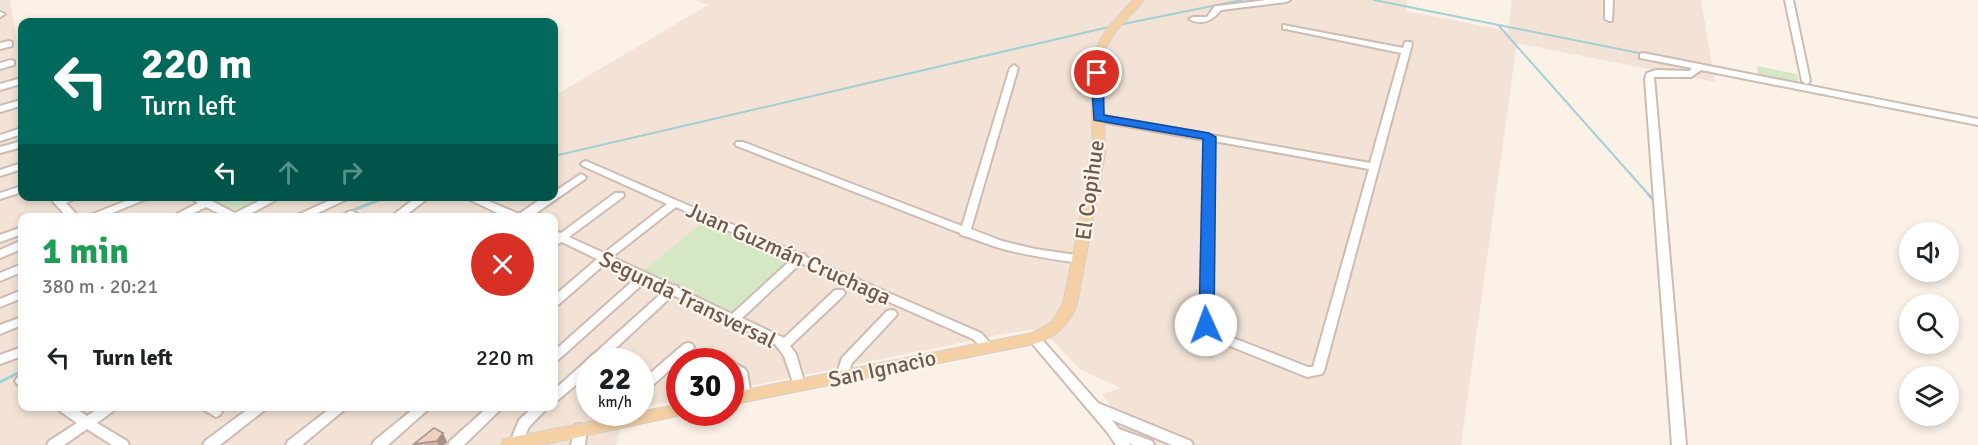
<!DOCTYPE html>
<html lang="en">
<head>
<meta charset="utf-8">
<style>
	:root { --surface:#fff; --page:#f2f2f2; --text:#202124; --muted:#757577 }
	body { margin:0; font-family:Signika,sans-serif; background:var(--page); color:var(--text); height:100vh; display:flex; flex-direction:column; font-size:22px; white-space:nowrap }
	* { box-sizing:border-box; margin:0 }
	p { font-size:20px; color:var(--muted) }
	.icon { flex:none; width:33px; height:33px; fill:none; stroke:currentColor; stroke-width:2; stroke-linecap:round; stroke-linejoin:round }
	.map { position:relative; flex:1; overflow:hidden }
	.drawer { position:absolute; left:18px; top:213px; width:540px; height:198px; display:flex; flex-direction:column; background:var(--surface); border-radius:12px; box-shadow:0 3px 9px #0003 }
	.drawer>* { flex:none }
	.hud { position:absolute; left:18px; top:18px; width:540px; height:183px; border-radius:12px; box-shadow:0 3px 9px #0003; background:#00695c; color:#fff; overflow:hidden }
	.buttons { position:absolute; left:1899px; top:222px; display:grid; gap:12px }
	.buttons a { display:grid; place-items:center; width:60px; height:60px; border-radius:50%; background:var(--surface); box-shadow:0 3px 9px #0003; font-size:30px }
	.speed { position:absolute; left:576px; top:348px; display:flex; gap:12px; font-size:30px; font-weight:700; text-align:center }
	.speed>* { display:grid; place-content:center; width:78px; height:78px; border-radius:50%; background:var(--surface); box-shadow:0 3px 9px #0003; line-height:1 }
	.speed small { font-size:15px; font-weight:400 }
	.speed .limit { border:9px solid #d22; background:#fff; color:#111 }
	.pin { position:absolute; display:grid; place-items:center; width:51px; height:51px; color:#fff; margin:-26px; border:3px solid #fff; border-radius:50%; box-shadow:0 2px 6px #0007 }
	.me { position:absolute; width:66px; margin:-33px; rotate:358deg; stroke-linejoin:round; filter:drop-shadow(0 0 4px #0008) }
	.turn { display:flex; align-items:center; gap:21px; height:126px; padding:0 24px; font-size:27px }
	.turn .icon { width:78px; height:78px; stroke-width:2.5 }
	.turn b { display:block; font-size:42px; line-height:51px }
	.lanes { display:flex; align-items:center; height:57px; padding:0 24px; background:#0003; justify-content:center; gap:30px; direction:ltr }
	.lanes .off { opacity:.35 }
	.round { display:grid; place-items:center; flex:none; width:63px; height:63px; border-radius:32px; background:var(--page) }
	.overview { display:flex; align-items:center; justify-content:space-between; height:102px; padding:0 24px }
	h1 { font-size:36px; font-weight:700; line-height:45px; color:#1e9e55 }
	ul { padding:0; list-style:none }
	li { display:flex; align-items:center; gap:18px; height:84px; padding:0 24px }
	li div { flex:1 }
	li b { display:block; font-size:22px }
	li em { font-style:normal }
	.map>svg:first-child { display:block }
	.residential { fill:#f2e3d6; fill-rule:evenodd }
	.green { fill:#d6e7c6 }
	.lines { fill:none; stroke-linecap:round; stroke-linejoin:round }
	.stream-far1 { stroke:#a3d0d4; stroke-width:2 }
	.stream { stroke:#a3d0d4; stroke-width:3 }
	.minor-casing { stroke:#cebbb1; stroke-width:4 }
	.major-casing { stroke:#d8d0cd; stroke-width:2 }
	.minor { fill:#fff; fill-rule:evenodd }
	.major { fill:#f4d0a4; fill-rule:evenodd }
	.wall { fill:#cdb2a5 }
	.shaded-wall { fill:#a79186 }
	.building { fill:#eecfc0; stroke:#a79186; stroke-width:1.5 }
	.route { fill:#1a73e8; stroke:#114b97; stroke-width:1.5 }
	.labels { text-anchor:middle; stroke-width:4.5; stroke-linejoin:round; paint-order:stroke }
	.street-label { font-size:22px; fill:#72574d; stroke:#fef6ed }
</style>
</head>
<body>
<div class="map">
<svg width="1978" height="445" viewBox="0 0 1978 445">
	<rect width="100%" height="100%" fill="#fbf1e7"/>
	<path class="residential" d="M0 0H10L22 70V196H554V96L708 5 695 0H1407L1406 11 1508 31 1512 0H1701L1715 82 1517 43 1461 445H1127L1115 411 1102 394 1121 388 1081 370 1041 329 1008 333 731 390 730 362H680L679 400 641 408 640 362H590V412L625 413 616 445H0ZM22 218H554V406H22Z"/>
	<path class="green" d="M1757 66 1797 74 1798 82 1758 74Z
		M204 197H270C234 213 239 213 204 197Z
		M704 221 791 259 733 312 644 270Z"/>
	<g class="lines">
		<path class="stream-far1" d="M1374 0 1644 54
			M1123 24 1242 0
			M1499 26 1649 195
			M554 156 1109 27"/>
		<path class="stream" d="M1648 194 1654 201 1664 333
			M333 218 389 196
			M0 382 22 371"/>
		<defs>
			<path id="minor" d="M1266 0H1290L1286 2 1221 10C1212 21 1202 26 1189 19L1193 17H1207L1215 6H1218Z
				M1605 0H1613L1612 21H1609L1605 19Z
				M1785 0H1793L1810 81 1809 83 1806 84 1802 81Z
				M0 12 5 14 0 17Z
				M1283 25 1403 48 1405 42H1411L1412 44 1324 371 1322 374 1307 377 1215 340 1200 325 1204 140 1098 121 1093 118 1098 115 1370 163 1401 53 1286 29H1283ZM1214 141 1369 169 1313 367H1308L1223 334 1212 324Z
				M9 41 12 42V46L0 49V43Z
				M1643 53 1978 119V125L1701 70 1691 77H1654L1686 445H1672L1645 79 1647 73 1656 70 1689 71 1692 68 1640 58V54Z
				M11 60 14 61V65L0 69V63Z
				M1014 65 1018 68 971 229 1002 241 1035 249 1083 256 1084 259 1083 262 1079 263C1051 259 1023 255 996 247 984 243 973 238 961 235L960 233 737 146 735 144 737 142H743L962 226 1010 68Z
				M18 79 21 80V84L0 90V84Z
				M17 101 22 104 20 106 0 112V106Z
				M22 128V134L0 141V135Z
				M22 141V147L0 153V147Z
				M586 161 800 254H805L806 257 981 333 994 347 992 350H984L973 339 801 263 742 318 784 338 835 290H843L845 293 843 296 790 346 796 354 805 385 803 388 799 390 795 388 784 356 775 344 673 295 601 362H590V373L558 400 554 402V390L664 291 645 282 558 360 554 361V351L636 278 606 263 558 305 554 306V296L597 259 562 242 554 246V231L561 233 615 193H623L624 195 623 197 569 237 604 253 667 204 583 166 581 164 583 162ZM676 207 792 259 732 314 678 288 677 286 672 285 612 257Z
				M22 163V169L0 176V170Z
				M581 174 586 177 585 179 529 218H508L462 196H477L519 214 545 196H554V192Z
				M22 186V192L0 199V193Z
				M48 196 61 198 81 196 66 203 80 218H68Z
				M138 196H154L100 218H83Z
				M188 196H202L235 213 269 196H283L243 218H228L206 207 184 218H169L198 203Z
				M339 196H354L307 218H291Z
				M418 196H431L402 218H389Z
				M352 211 365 218 348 216 347 214 348 212Z
				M22 227V234L0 242V235Z
				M18 242H22V249L0 258V250Z
				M22 264V272L0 281V273Z
				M22 290V298L0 307V299Z
				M891 310 895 311 897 314 895 317 852 363 846 379 842 381 838 379 836 376 842 358 887 311Z
				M22 317V325L0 334V325Z
				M1034 334 1038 335 1098 403 1191 441 1193 445H1172L1112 420 1119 429 1152 441 1154 445H1133L1129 443 1130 445H1116L1108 433 1030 341 1028 338 1030 335Z
				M688 343 692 344 694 347 692 350 644 393 640 395V382L684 344Z
				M22 347V356L0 364V355Z
				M730 360 745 369 747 372 751 396 749 399 745 401 741 399 735 374 730 371V362H727Z
				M21 376 22 377V387L18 385 15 381 17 378Z
				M55 406H72L87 416 102 406H118L116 409 97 423 127 441 129 445H112L87 429 64 445H47L49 441 77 423 57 409Z
				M200 406H217L222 412 220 415 216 417 202 409Z
				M252 406H268L266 409 220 445H203L205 441Z
				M333 406H349L302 445H286L288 441Z
				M417 406H432L388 445H372L374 441Z
				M489 406H504L464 445H448L450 441Z
				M534 406H549L529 427 521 445H509L519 420Z
				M581 424 586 425 587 429 585 445H571L576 425Z"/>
			<path id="major" d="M1133 0H1144L1115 32 1106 48 1103 73 1105 154 1077 304C1069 326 1056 337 1034 344L730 405V393L1032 333 1052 322 1063 304 1093 154 1091 73 1096 48 1107 29Z
				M680 404V412H687L686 414 542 445H501L503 440 509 438Z"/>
		</defs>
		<use href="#minor" class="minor-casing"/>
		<use href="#major" class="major-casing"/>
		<use href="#minor" class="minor"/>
		<use href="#major" class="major"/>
	</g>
	<path class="wall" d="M443 433 447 442 444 445H415L414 444Z"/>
	<path class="shaded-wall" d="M443 433 447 442 444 445H439L437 441Z"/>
	<path class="building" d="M434 428 443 433 437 441 414 444Z"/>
	<path class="route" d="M1097 69 1103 73 1104 115 1209 133 1216 137 1214 325 1212 329H1201L1199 325 1203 139 1094 120 1091 73Z"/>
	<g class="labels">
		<g class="street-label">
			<text transform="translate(1089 190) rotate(-82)" y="8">El Copihue</text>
			<text transform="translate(789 253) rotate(24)" y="8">Juan Guzmán Cruchaga</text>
			<text transform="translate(688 299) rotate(26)" y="8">Segunda Transversal</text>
			<text transform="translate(882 368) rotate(-12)" y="8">San Ignacio</text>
		</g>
	</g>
</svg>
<div class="buttons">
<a><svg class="icon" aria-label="sound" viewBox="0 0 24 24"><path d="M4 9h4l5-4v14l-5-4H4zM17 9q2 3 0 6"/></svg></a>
<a><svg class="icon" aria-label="search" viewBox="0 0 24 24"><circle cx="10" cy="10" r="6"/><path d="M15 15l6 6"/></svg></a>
<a><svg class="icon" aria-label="layers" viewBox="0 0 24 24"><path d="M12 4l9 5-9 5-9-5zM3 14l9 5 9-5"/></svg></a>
</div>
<div class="speed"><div>22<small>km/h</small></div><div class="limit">30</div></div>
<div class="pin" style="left:1097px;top:73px;background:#d93025"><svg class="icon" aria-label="arrive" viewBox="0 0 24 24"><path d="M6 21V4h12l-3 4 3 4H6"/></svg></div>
<svg class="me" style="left:1206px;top:325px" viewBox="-20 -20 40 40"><circle r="19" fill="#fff"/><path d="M0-13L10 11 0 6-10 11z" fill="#1a73e8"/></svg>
<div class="hud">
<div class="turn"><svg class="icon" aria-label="left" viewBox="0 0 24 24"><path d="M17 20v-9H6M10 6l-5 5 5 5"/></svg><div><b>220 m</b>Turn left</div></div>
<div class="lanes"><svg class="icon" aria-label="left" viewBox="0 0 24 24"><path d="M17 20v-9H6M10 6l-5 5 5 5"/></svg><svg class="icon off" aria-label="ahead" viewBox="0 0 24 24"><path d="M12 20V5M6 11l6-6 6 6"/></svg><svg class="icon off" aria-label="right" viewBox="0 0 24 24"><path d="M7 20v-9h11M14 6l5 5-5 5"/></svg></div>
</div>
<section class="drawer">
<div class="overview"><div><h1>1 min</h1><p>380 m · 20:21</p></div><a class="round" style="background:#d93025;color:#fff"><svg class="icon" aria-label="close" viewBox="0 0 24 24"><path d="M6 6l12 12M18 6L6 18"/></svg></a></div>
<ul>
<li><svg class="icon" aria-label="left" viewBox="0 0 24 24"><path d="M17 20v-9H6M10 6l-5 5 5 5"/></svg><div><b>Turn left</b></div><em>220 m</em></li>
</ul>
</section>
</div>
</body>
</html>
